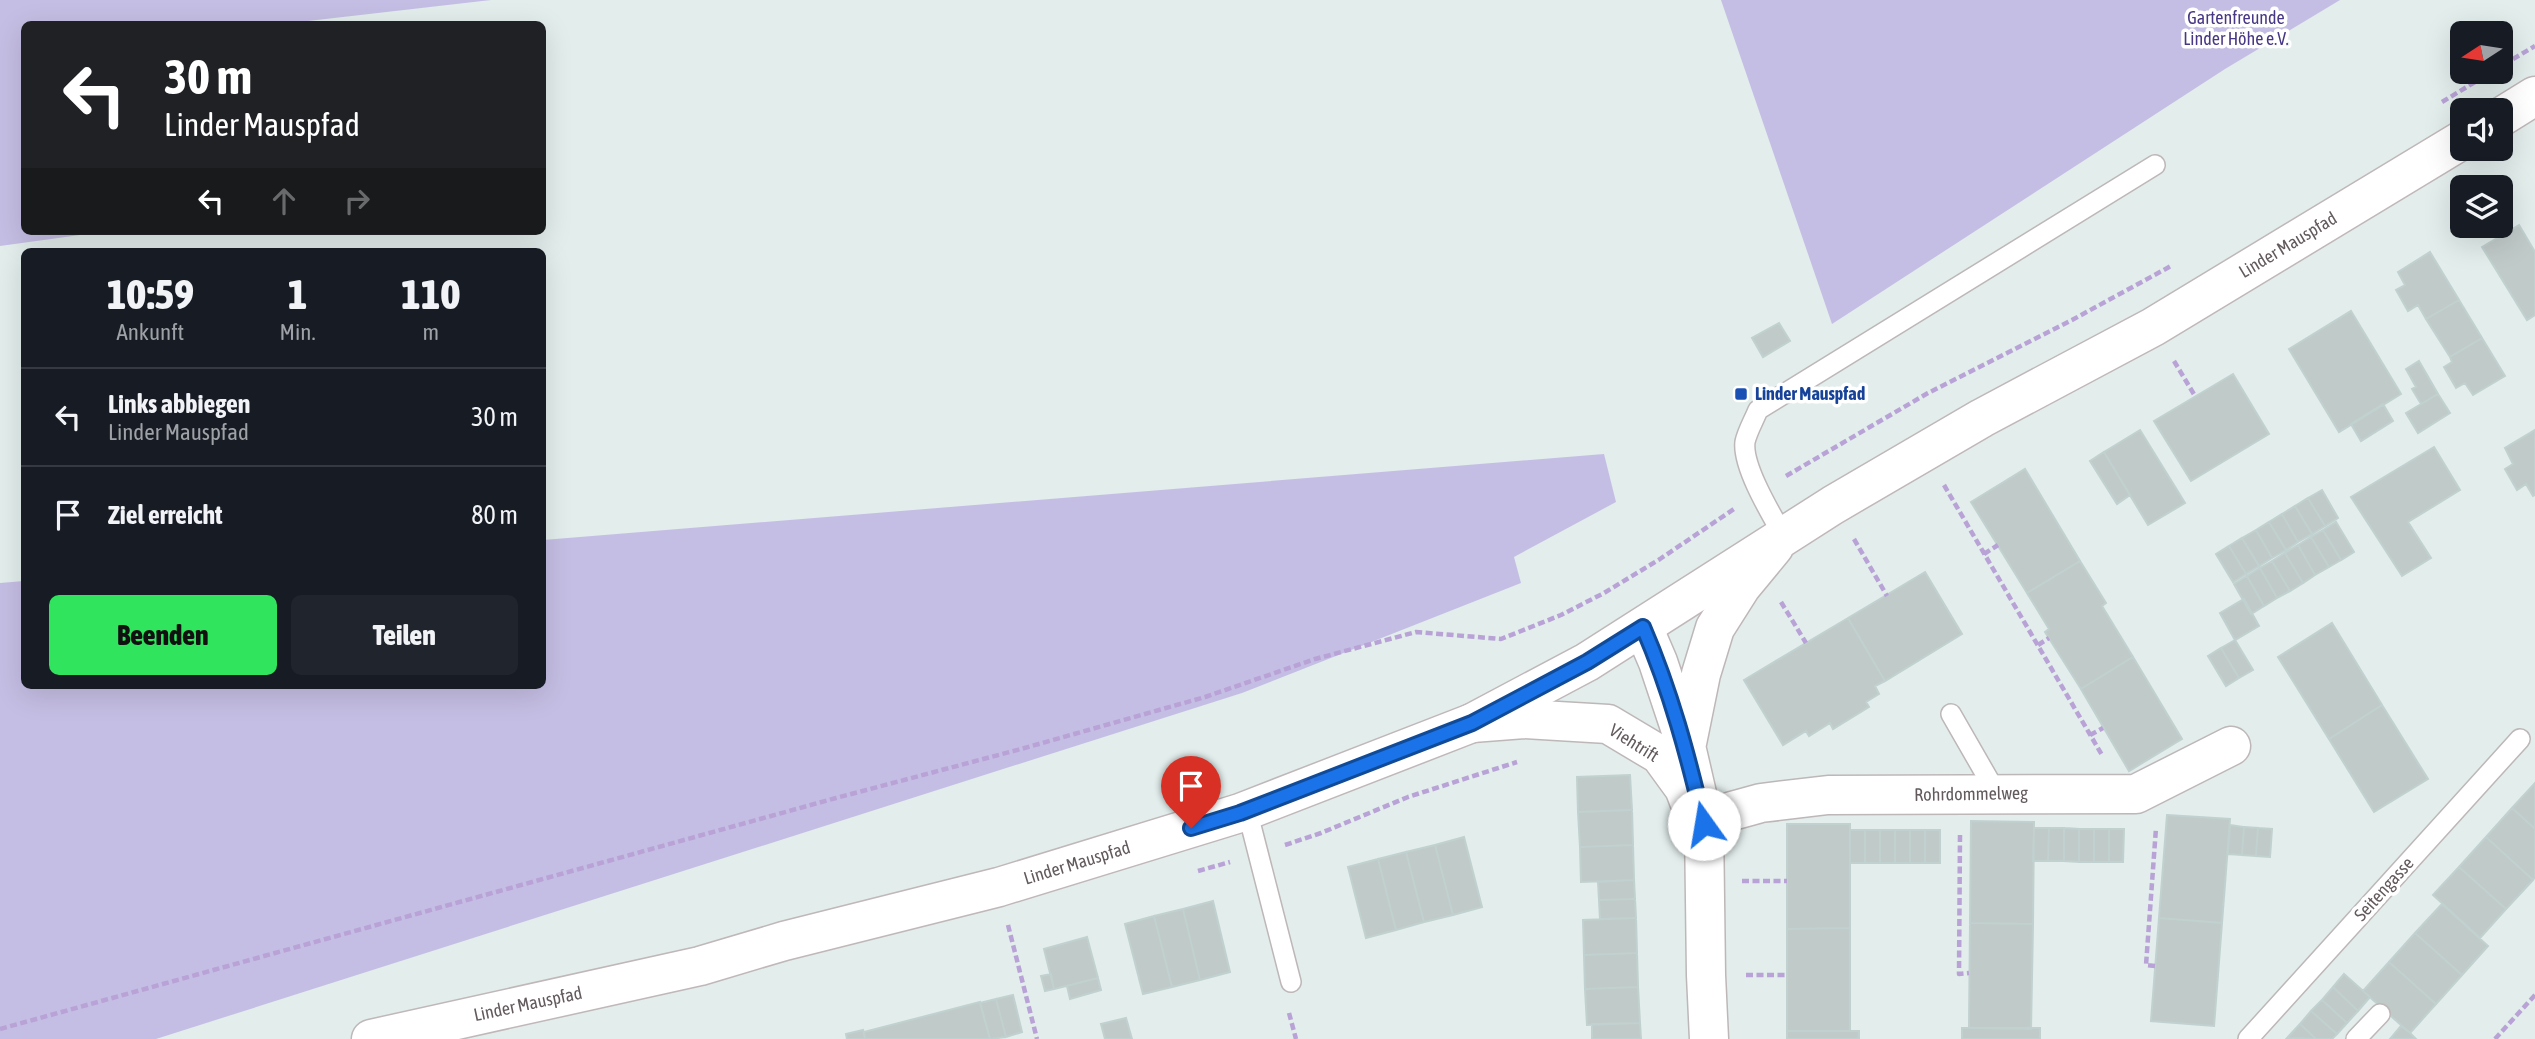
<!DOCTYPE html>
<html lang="de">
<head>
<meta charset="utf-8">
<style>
	:root { --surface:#171b24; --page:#20242c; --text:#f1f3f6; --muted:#9ea1a6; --line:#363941; --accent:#30e45e }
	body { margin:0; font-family:"Asap Condensed",sans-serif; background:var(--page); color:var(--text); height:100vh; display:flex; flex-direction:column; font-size:26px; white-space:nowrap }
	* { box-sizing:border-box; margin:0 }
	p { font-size:23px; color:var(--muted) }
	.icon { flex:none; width:38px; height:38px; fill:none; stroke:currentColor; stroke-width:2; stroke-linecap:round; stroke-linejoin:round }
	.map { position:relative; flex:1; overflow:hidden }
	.side { position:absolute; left:21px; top:248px; width:525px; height:441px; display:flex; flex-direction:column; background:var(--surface); border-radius:10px; box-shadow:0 7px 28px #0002 }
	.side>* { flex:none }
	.banner { position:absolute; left:21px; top:21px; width:525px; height:214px; border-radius:10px; box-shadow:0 7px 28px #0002; background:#202124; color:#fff; overflow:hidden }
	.needle { width:46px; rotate:258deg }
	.controls { position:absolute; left:2450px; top:21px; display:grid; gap:14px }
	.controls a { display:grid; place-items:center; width:63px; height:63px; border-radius:10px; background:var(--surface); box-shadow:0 7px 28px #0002; font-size:35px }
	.pin { position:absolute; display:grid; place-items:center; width:60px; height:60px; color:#fff; margin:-72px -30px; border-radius:50% 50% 50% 0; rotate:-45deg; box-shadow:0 0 7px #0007 }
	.pin .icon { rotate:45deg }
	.me { position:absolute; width:77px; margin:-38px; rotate:347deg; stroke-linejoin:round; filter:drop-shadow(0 0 5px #0008) }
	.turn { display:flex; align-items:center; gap:24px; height:147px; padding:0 28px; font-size:32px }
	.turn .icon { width:91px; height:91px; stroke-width:2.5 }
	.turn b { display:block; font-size:49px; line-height:60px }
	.lanes { display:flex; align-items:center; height:66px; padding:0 28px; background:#0003; justify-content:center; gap:35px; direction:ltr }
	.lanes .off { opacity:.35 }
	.eta { display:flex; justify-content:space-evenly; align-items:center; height:119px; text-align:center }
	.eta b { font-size:42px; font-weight:800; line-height:49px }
	.primary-button { display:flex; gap:14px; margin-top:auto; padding:14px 28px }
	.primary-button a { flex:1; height:80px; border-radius:10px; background:var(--accent); color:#111; font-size:28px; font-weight:800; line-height:80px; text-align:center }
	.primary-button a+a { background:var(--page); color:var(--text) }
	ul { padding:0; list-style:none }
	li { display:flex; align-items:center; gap:21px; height:98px; padding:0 28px; border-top:2px solid var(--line) }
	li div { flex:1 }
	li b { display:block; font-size:26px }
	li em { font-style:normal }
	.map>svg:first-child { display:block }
	.green { fill:#c5bee4 }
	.building { fill:#c0cac8; stroke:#c0d1cf; stroke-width:2 }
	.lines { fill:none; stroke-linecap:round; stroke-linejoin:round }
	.lane-casing { stroke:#beb7b8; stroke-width:22 }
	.street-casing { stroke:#beb7b8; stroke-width:41 }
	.secondary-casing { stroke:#c0b7b9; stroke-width:41 }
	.path { stroke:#b8a2d6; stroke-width:4.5; stroke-dasharray:7 3.5; stroke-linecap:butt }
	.lane { stroke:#fff; stroke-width:19 }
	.street { stroke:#fff; stroke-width:38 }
	.secondary { stroke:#fff; stroke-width:38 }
	.route-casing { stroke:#114b97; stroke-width:18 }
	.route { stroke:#1a73e8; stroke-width:12 }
	.transit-dot { fill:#1a4fb4; stroke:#fff; stroke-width:2.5 }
	.labels { text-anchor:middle; stroke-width:7; stroke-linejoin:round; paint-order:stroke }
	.park-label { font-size:18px; fill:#483784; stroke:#fff }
	.street-label { font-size:18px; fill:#625a5c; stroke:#fff }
	.transit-label { font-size:18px; font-weight:bold; fill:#164399; stroke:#fff; text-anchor:start }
</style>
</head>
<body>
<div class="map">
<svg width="2535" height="1039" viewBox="0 0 2535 1039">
	<rect width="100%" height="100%" fill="#e2edec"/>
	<path class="green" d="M0 0H491L282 24H24V231H109L0 246Z
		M1721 0H2340L2225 69 1832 324Z
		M1604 454 1616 502 1514 557 1521 583 1242 693 156 1039H0V583L24 581V686H542L543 540Z"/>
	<path class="building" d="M2519 225 2535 252V315L2527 320 2482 247Z
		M2430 252 2459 300 2426 319 2418 305 2408 311 2396 290 2405 285 2398 272Z
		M2459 300 2482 338 2450 357 2426 319Z
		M2351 311 2401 394 2339 432 2289 349Z
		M1779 323 1790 341 1763 357 1752 338Z
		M2482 338 2505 376 2473 395 2465 383 2456 388 2444 367 2452 362 2450 357Z
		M2419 361 2438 394 2421 404 2412 389 2416 387 2406 369Z
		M2233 374 2269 434 2191 481 2154 421Z
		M2438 394 2450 413 2418 433 2406 413Z
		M2383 404 2393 421 2361 441 2351 424Z
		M2140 430 2185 503 2148 525 2104 452Z
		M2535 430V495L2533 496 2526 484 2517 490 2505 469 2513 464 2505 448Z
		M2434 447 2460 490 2408 522 2431 558 2402 576 2351 497Z
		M2104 452 2130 495 2117 504 2090 461Z
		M2025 469 2080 561 2027 593 1971 502Z
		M2322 490 2338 518 2325 526 2308 498Z
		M2308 498 2325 526 2312 534 2295 506Z
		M2295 506 2312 534 2298 542 2282 514Z
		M2282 514 2298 542 2286 550 2269 522Z
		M2269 522 2286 550 2272 558 2256 530Z
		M2336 522 2354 552 2341 560 2323 530Z
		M2256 530 2272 558 2259 566 2242 538Z
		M2323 530 2341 560 2329 567 2311 537Z
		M2311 537 2329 567 2315 575 2298 545Z
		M2242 538 2259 566 2246 574 2229 546Z
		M2298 545 2315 575 2303 583 2285 553Z
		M2229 546 2246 574 2233 582 2216 554Z
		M2285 553 2303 583 2290 591 2272 561Z
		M2080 561 2106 603 2102 606 2133 657 2081 689 2045 632 2049 629 2027 593Z
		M2272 561 2290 591 2277 598 2260 568Z
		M2260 568 2277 598 2264 606 2247 576Z
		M1925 572 1962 634 1885 681 1848 618Z
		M2247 576 2264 606 2251 614 2234 584Z
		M2244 599 2259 626 2235 640 2220 613Z
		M1848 618 1885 681 1875 686 1879 694 1866 702 1869 707 1833 729 1830 723 1809 736 1806 731 1783 745 1744 680Z
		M2332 623 2382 705 2329 739 2278 657Z
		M2235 640 2253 670 2239 678 2221 648Z
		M2221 648 2239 678 2226 686 2208 656Z
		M2133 657 2182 739 2129 771 2081 689Z
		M2382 705 2428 779 2374 812 2329 739Z
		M1630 775 1632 810 1578 812 1577 777Z
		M2535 783V829L2512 808Z
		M2512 808 2535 829V877L2533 880 2486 837Z
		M1632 810 1633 845 1580 847 1578 812Z
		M2167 815 2230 819 2222 923 2159 918Z
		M1971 821 2034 822 2033 924 1970 923Z
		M1787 824H1850V928L1787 929Z
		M2230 825 2244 827 2242 855 2228 854Z
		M2244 827 2258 828 2256 856 2242 855Z
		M2034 828H2049L2048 861H2033Z
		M2049 828H2064V861H2048Z
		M2064 828 2079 829V862L2064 861Z
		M2258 828 2272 829 2270 857 2256 856Z
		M2079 829H2094V862H2079Z
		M2094 829H2109V862H2094Z
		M2109 829H2124L2123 862H2109Z
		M1850 830H1865V863H1850Z
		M1865 830H1880V863H1865Z
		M1880 830H1895V863H1880Z
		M1895 830H1910V863H1895Z
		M1910 830H1925V863H1910Z
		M1925 830H1940V863H1925Z
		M1464 837 1482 907 1453 915 1435 845Z
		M2486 837 2533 880 2506 909 2459 867Z
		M1435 845 1453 915 1424 922 1406 852Z
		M1633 845 1634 880 1581 882 1580 847Z
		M1406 852 1424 922 1396 930 1378 859Z
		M1378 859 1396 930 1366 938 1348 867Z
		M2459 867 2506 909 2480 938 2433 895Z
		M1634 880 1635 899 1599 900 1598 882Z
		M1635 899 1636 918 1600 919 1599 900Z
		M1213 901 1230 972 1200 980 1183 909Z
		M2442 904 2488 946 2462 975 2415 933Z
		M1183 909 1200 980 1172 987 1154 916Z
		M1154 916 1172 987 1143 994 1125 924Z
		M1636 918 1637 953 1584 955 1583 920Z
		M2159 918 2222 923 2214 1026 2151 1021Z
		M1970 923 2033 924 2031 1029 1969 1028Z
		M1850 928V1031H1787V929Z
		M2415 933 2462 975 2436 1004 2389 962Z
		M1087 937 1098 978 1054 989 1044 949Z
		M1637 953 1638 987 1585 989 1584 955Z
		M2389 962 2436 1004 2410 1033 2363 991Z
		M1051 974 1054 989 1045 991 1041 976Z
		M2344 974 2370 997 2358 1011 2333 987Z
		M1098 978 1101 990 1070 999 1067 986Z
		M1638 987 1640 1023 1587 1025 1585 989Z
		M2333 987 2358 1011 2347 1023 2322 1000Z
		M1013 995 1022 1032 1006 1037 996 999Z
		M996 999 1006 1037 990 1039 980 1003Z
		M2322 1000 2347 1023 2337 1034 2311 1011Z
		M980 1002 990 1039H865L864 1032Z
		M2311 1011 2337 1034 2332 1039H2316L2300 1024Z
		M1126 1018 1132 1039H1105L1101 1024Z
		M1640 1023 1641 1039H1592V1024Z
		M2300 1024 2316 1039 2287 1038Z
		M2401 1026 2410 1033 2416 1039H2390Z
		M1962 1028H2040V1039H1962Z
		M863 1030 865 1039H847L846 1034Z
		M1787 1031H1859V1039H1787Z"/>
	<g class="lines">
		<defs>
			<path id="lane" d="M1783 535C1771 514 1742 466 1745 442 1747 432 1754 420 1758 410L2155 165
				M1951 714 1997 794
				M1247 810 1291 982
				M2248 1039 2520 739
				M2356 1039 2380 1014"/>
			<path id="street" d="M1643 627 1658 662 1686 746 1704 824 1706 975 1709 1039
				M1472 723 1524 719 1608 724 1660 755 1684 788 1689 801
				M1687 743 1701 674 1715 628 1741 587 1774 547
				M1704 824 1732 811 1761 803 1828 795 2136 794 2231 746"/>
			<path id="secondary" d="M2501 117 2535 96
				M371 1039 700 966 784 941 999 887 1240 813 1472 723 1587 662 1833 505 1982 418 2153 327 2462 140"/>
		</defs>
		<use href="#lane" class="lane-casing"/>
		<use href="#street" class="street-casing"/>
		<use href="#secondary" class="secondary-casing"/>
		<path class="path" d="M2513 59 2535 46
			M2442 102 2480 79
			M2174 361 2195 396
			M1786 476 1928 393 2072 320 2171 266
			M1944 485 2102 755
			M1854 539 1887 596
			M1984 554 1998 545
			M1781 602 1806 643
			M2038 645 2049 638
			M2090 735 2103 728
			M1960 835 1959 974 1969 973
			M1285 845 1321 833 1408 797 1517 762
			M1198 871 1230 862
			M1742 881H1787
			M1008 925 1037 1039
			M2155 966 2146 965 2156 828
			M1746 975H1787
			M1289 1013 1296 1039
			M0 1029 836 798 1021 749 1205 697 1315 659 1416 632 1501 639 1561 615 1604 593 1660 559 1734 509
			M2495 1039 2535 995"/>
		<use href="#lane" class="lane"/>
		<use href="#street" class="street"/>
		<use href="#secondary" class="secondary"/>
	</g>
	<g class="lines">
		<defs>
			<path id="route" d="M1191 828 1240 813 1472 723 1587 662 1643 627C1671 692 1688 756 1704 824"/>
		</defs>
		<use href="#route" class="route-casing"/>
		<use href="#route" class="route"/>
	</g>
	<rect class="transit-dot" x="1734" y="387" width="14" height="14" rx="3.5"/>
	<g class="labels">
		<g class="park-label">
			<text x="2236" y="24">Gartenfreunde<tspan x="2236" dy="21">Linder Höhe e.V.</tspan></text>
		</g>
		<g class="street-label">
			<text transform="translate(2288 245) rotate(-31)" y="6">Linder Mauspfad</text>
			<text transform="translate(1634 743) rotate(32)" y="6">Viehtrift</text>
			<text transform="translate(1971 794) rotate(-1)" y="6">Rohrdommelweg</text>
			<text transform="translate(1077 863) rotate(-17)" y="6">Linder Mauspfad</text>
			<text transform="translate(2384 889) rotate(-48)" y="6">Seitengasse</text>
			<text transform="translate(528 1004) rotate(-12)" y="6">Linder Mauspfad</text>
		</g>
		<g class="transit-label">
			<text x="1755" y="400">Linder Mauspfad</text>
		</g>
	</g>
</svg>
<div class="controls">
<a><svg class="needle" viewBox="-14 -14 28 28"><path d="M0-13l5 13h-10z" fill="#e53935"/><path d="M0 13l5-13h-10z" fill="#9ea1a6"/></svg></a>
<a><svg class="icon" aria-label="sound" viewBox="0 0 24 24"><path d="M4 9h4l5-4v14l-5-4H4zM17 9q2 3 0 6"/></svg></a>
<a><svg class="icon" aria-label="layers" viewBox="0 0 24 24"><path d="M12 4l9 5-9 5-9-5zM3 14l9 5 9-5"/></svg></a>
</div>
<div class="pin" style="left:1191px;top:828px;background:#d93025"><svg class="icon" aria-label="arrive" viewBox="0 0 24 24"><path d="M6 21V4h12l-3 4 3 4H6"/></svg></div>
<svg class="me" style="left:1704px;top:824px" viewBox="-20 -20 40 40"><circle r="19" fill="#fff"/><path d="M0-13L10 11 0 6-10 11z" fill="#1a73e8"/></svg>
<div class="banner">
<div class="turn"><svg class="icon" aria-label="left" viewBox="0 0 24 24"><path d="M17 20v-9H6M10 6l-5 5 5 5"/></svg><div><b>30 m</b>Linder Mauspfad</div></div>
<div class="lanes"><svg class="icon" aria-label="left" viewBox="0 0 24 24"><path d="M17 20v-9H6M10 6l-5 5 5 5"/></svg><svg class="icon off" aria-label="ahead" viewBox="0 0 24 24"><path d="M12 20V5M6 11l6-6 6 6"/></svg><svg class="icon off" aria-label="right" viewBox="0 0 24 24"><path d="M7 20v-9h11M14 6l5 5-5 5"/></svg></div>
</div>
<section class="side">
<div class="eta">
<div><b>10:59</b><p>Ankunft</p></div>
<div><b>1</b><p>Min.</p></div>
<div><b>110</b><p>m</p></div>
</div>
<ul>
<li><svg class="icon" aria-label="left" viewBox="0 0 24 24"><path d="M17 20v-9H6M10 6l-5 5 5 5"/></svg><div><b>Links abbiegen</b><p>Linder Mauspfad</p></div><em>30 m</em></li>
<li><svg class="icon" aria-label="arrive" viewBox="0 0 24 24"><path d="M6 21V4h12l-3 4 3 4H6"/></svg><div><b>Ziel erreicht</b></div><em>80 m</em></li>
</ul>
<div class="primary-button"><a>Beenden</a><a>Teilen</a></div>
</section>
</div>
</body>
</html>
